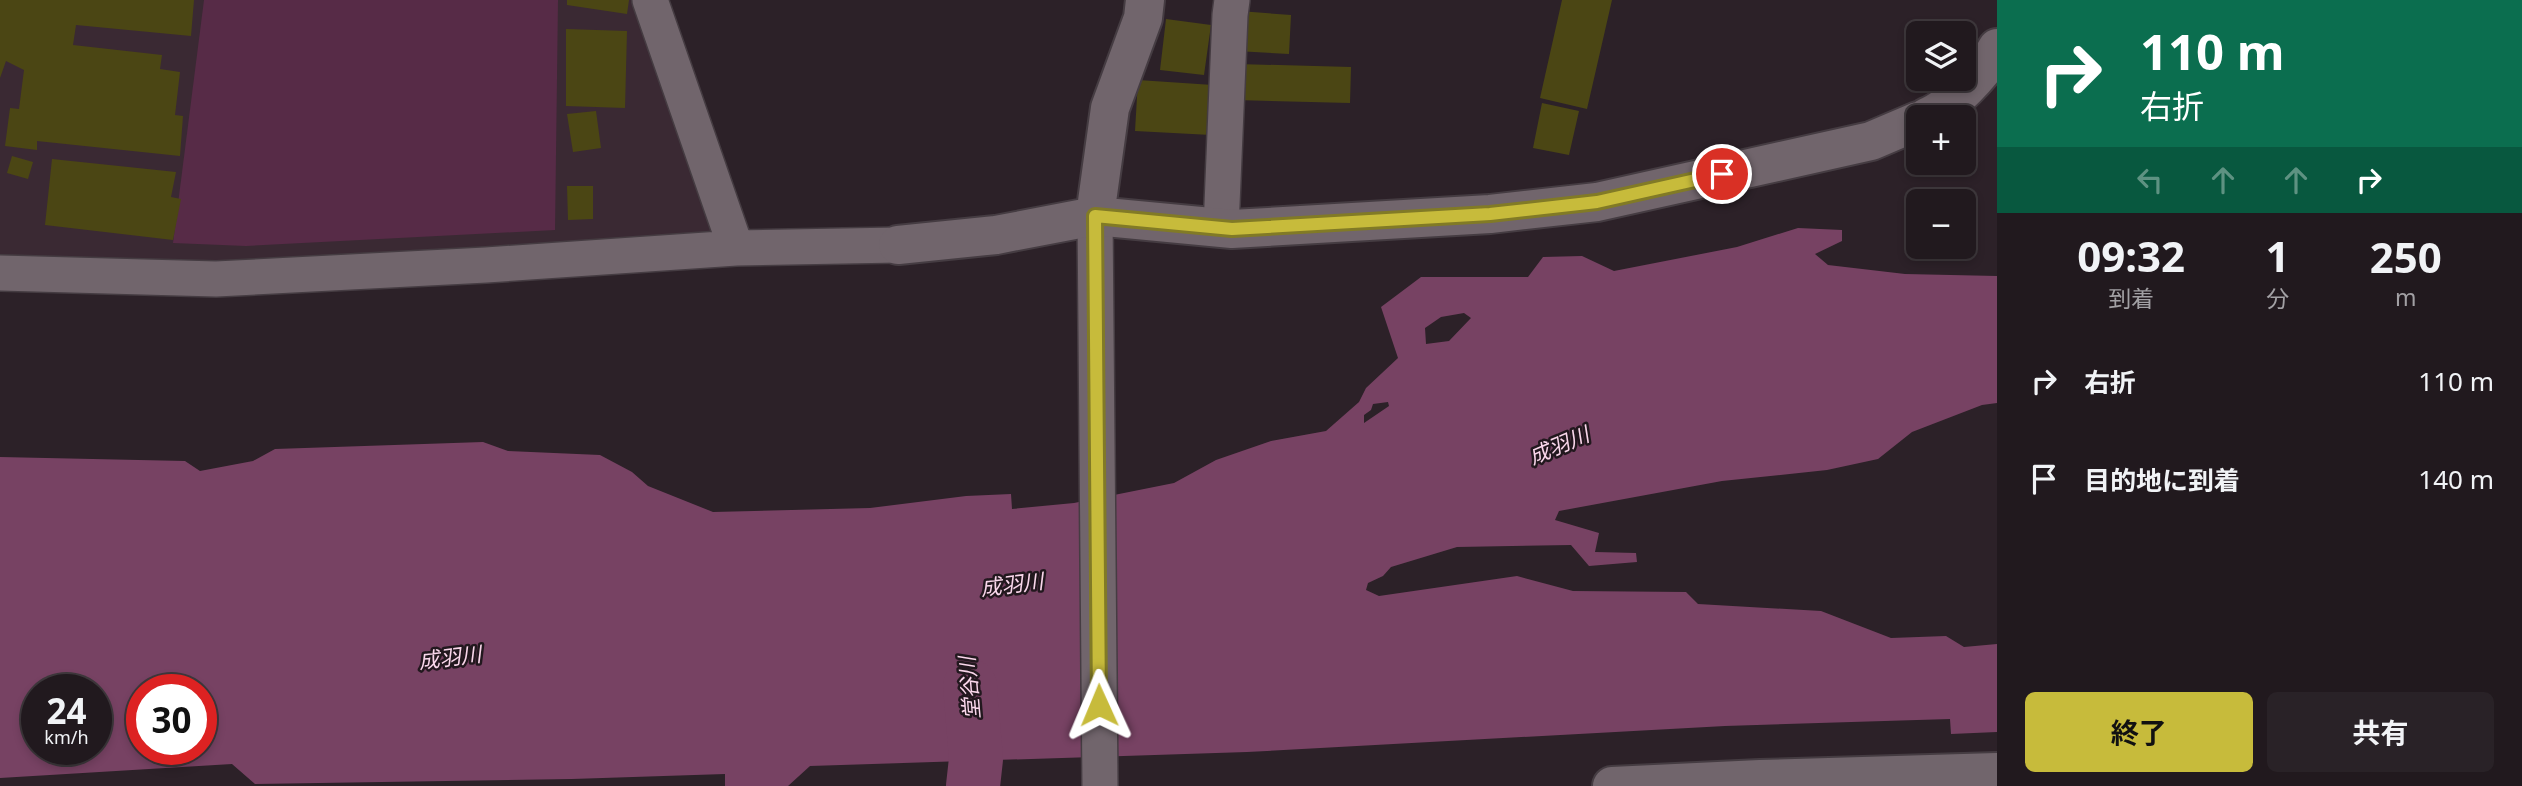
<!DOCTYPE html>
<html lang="ja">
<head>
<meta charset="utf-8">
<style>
	:root { --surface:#21191e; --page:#292227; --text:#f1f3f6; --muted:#a2a0a4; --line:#3e383c; --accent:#c7bb3b }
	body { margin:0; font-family:"Noto Sans","Noto Sans JP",sans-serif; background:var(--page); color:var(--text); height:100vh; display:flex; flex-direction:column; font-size:26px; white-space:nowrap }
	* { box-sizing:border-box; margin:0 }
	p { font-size:23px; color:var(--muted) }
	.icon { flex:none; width:38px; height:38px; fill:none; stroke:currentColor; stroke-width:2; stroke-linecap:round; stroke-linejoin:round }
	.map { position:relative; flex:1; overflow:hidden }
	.details { display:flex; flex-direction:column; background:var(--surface); width:525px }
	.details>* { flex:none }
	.banner { background:#0b6e4f; color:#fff; overflow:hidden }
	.tools { position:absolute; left:1906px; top:21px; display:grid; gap:14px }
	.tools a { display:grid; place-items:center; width:70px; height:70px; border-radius:10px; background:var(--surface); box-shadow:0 4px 10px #0003,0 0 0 2px var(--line); font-size:35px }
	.speed { position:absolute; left:21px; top:674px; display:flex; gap:14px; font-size:35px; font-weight:700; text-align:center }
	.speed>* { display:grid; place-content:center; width:91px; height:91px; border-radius:50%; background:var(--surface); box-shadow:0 4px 10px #0003,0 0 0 2px var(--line); line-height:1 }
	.speed small { font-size:18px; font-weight:400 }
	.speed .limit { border:10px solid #d22; background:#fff; color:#111 }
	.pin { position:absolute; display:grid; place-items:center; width:60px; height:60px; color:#fff; margin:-30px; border:4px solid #fff; border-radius:50%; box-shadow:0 2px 7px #0007 }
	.me { position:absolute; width:77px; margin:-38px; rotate:359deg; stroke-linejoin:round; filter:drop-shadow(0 0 5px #0008) }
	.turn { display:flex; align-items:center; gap:24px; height:147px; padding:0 28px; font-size:32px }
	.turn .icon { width:91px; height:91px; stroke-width:2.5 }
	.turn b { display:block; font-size:49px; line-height:60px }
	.lanes { display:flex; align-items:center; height:66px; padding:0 28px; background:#0003; justify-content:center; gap:35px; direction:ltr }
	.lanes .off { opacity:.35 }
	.eta { display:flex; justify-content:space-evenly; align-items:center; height:119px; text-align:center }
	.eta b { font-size:42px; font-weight:700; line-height:49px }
	.primary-button { display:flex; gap:14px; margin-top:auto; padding:14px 28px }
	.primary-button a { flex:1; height:80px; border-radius:10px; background:var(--accent); color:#111; font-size:28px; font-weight:700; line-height:80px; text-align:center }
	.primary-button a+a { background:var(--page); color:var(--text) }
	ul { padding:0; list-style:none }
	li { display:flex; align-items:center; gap:21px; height:98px; padding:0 28px }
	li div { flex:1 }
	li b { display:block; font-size:26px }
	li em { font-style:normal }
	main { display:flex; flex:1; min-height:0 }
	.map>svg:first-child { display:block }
	.built { fill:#3a2933 }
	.green { fill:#572b47 }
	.water { fill:#774263; fill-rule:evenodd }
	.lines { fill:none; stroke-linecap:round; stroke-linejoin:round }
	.river { stroke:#774263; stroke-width:54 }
	.building { fill:#4b4614 }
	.minor-casing { stroke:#453c42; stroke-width:38 }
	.tertiary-casing { stroke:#453c42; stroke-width:42 }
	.minor { stroke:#71656c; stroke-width:35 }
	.tertiary { stroke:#71656c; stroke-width:38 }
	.route-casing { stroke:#817a26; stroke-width:18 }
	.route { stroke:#c7bb3b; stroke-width:12 }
	.labels { text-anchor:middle; stroke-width:5; stroke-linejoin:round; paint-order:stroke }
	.water-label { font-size:21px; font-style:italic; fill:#fad7eb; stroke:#22181e }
</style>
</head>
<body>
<main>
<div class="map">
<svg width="1997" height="786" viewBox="0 0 1997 786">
	<rect width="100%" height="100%" fill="#2c2128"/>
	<path class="built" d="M0 0H641L721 243 304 266 0 258Z"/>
	<path class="green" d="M204 0H558L555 230 246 246 173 243Z"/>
	<path class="water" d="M1798 228 1842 230V241L1815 254 1828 265 1905 274 1997 276V403L1982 405 1912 432 1878 459 1827 470 1722 481 1559 511 1555 520 1599 533 1595 552 1636 553 1637 562 1589 566 1571 545 1457 547 1391 567 1383 576 1368 583 1366 590 1379 596 1517 576 1573 591 1686 592 1698 604 1821 611 1891 638 1946 636 1964 647 1997 644V732L1951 734 1950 719 1725 726 1247 752 810 766 788 786H725V774L572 779 255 784 232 764 0 778V457L185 461 200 471 253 461 275 449 483 442 508 451 600 455 632 472 648 486 713 512 870 508 966 496 1011 494 1012 509 1074 503 1174 483 1216 460 1271 441 1326 431 1359 402 1366 388 1398 358 1381 307 1421 277H1528L1543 257 1582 256 1614 271 1737 247ZM1464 313 1471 318 1449 341 1426 344 1425 328 1441 317ZM1388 402 1389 406 1364 423V415L1371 410 1373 404ZM37 690H96V749H37ZM142 690H201V749H142Z"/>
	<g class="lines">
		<path class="river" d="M970 686 976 759 973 786"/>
	</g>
	<path class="building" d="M0 0H194L191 36 76 25 73 45 162 55 160 69 180 72 175 115 183 116 180 156 37 141V150L5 146 10 108 19 109 24 70 6 61 0 78Z
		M567 0H629L627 14 567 5Z
		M1562 0H1612L1587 109 1540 98Z
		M1239 11 1291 15 1289 54 1236 51Z
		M1166 19 1211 25 1204 75 1160 70Z
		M566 29 627 31 625 108 566 106Z
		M1237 64 1351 67 1350 103 1236 100Z
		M1138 80 1213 85 1211 135 1135 131Z
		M1542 103 1579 111 1569 155 1533 148Z
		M596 111 601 148 573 152 567 114Z
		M12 156 33 162 28 179 7 173Z
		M52 159 176 172 171 197 181 199 173 240 45 225Z
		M567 186H593V219L568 220Z"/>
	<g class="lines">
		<defs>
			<path id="minor" d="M650 0 736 248
				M1095 216 1100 786
				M1221 228 1230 15 1232 0
				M0 273 216 279 486 265 736 248 898 245"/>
			<path id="tertiary" d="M1927 117C1951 107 1985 72 1997 48
				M1095 216 1110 108 1143 18 1145 0
				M898 245 996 235 1095 216 1232 229 1490 214 1597 202 1871 141 1918 121
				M1612 786 1760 779 1997 772"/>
		</defs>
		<use href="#minor" class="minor-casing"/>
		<use href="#tertiary" class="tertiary-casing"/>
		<use href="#minor" class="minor"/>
		<use href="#tertiary" class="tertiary"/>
	</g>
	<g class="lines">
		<defs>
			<path id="route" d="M1099 705 1095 216 1232 229 1490 214 1597 202 1722 174"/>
		</defs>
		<use href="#route" class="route-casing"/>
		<use href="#route" class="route"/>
	</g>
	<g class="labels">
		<g class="water-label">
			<text transform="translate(1559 446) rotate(-23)" y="7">成羽川</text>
			<text transform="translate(1012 585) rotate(-7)" y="7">成羽川</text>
			<text transform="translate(450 658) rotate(-7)" y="7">成羽川</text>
			<text transform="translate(970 688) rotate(-95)" y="7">堂谷川</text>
		</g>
	</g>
</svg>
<div class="tools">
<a><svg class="icon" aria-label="layers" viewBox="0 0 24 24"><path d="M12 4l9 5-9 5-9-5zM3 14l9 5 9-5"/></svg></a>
<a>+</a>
<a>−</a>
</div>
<div class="speed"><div>24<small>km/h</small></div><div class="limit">30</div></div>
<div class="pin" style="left:1722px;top:174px;background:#d93025"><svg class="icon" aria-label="arrive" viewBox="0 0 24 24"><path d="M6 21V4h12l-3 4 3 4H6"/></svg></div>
<svg class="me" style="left:1099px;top:705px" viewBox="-20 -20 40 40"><path d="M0-17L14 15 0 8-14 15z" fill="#c7bb3b" stroke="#fff" stroke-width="4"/></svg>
</div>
<section class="details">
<div class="banner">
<div class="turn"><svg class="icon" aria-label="right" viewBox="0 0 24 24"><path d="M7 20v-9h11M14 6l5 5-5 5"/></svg><div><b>110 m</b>右折</div></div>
<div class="lanes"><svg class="icon off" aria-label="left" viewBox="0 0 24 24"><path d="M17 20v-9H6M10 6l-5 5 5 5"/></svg><svg class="icon off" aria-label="ahead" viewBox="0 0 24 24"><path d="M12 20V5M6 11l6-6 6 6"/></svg><svg class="icon off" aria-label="ahead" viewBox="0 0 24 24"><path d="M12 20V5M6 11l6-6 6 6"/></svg><svg class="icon" aria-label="right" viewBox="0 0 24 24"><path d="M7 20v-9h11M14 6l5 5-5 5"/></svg></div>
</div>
<div class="eta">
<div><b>09:32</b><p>到着</p></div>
<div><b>1</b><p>分</p></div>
<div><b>250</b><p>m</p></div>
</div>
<ul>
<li><svg class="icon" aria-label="right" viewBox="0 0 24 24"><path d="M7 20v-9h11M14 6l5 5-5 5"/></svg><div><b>右折</b></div><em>110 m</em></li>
<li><svg class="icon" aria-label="arrive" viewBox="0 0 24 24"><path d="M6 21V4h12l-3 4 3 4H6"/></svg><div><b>目的地に到着</b></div><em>140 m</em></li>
</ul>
<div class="primary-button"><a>終了</a><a>共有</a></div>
</section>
</main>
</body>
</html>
